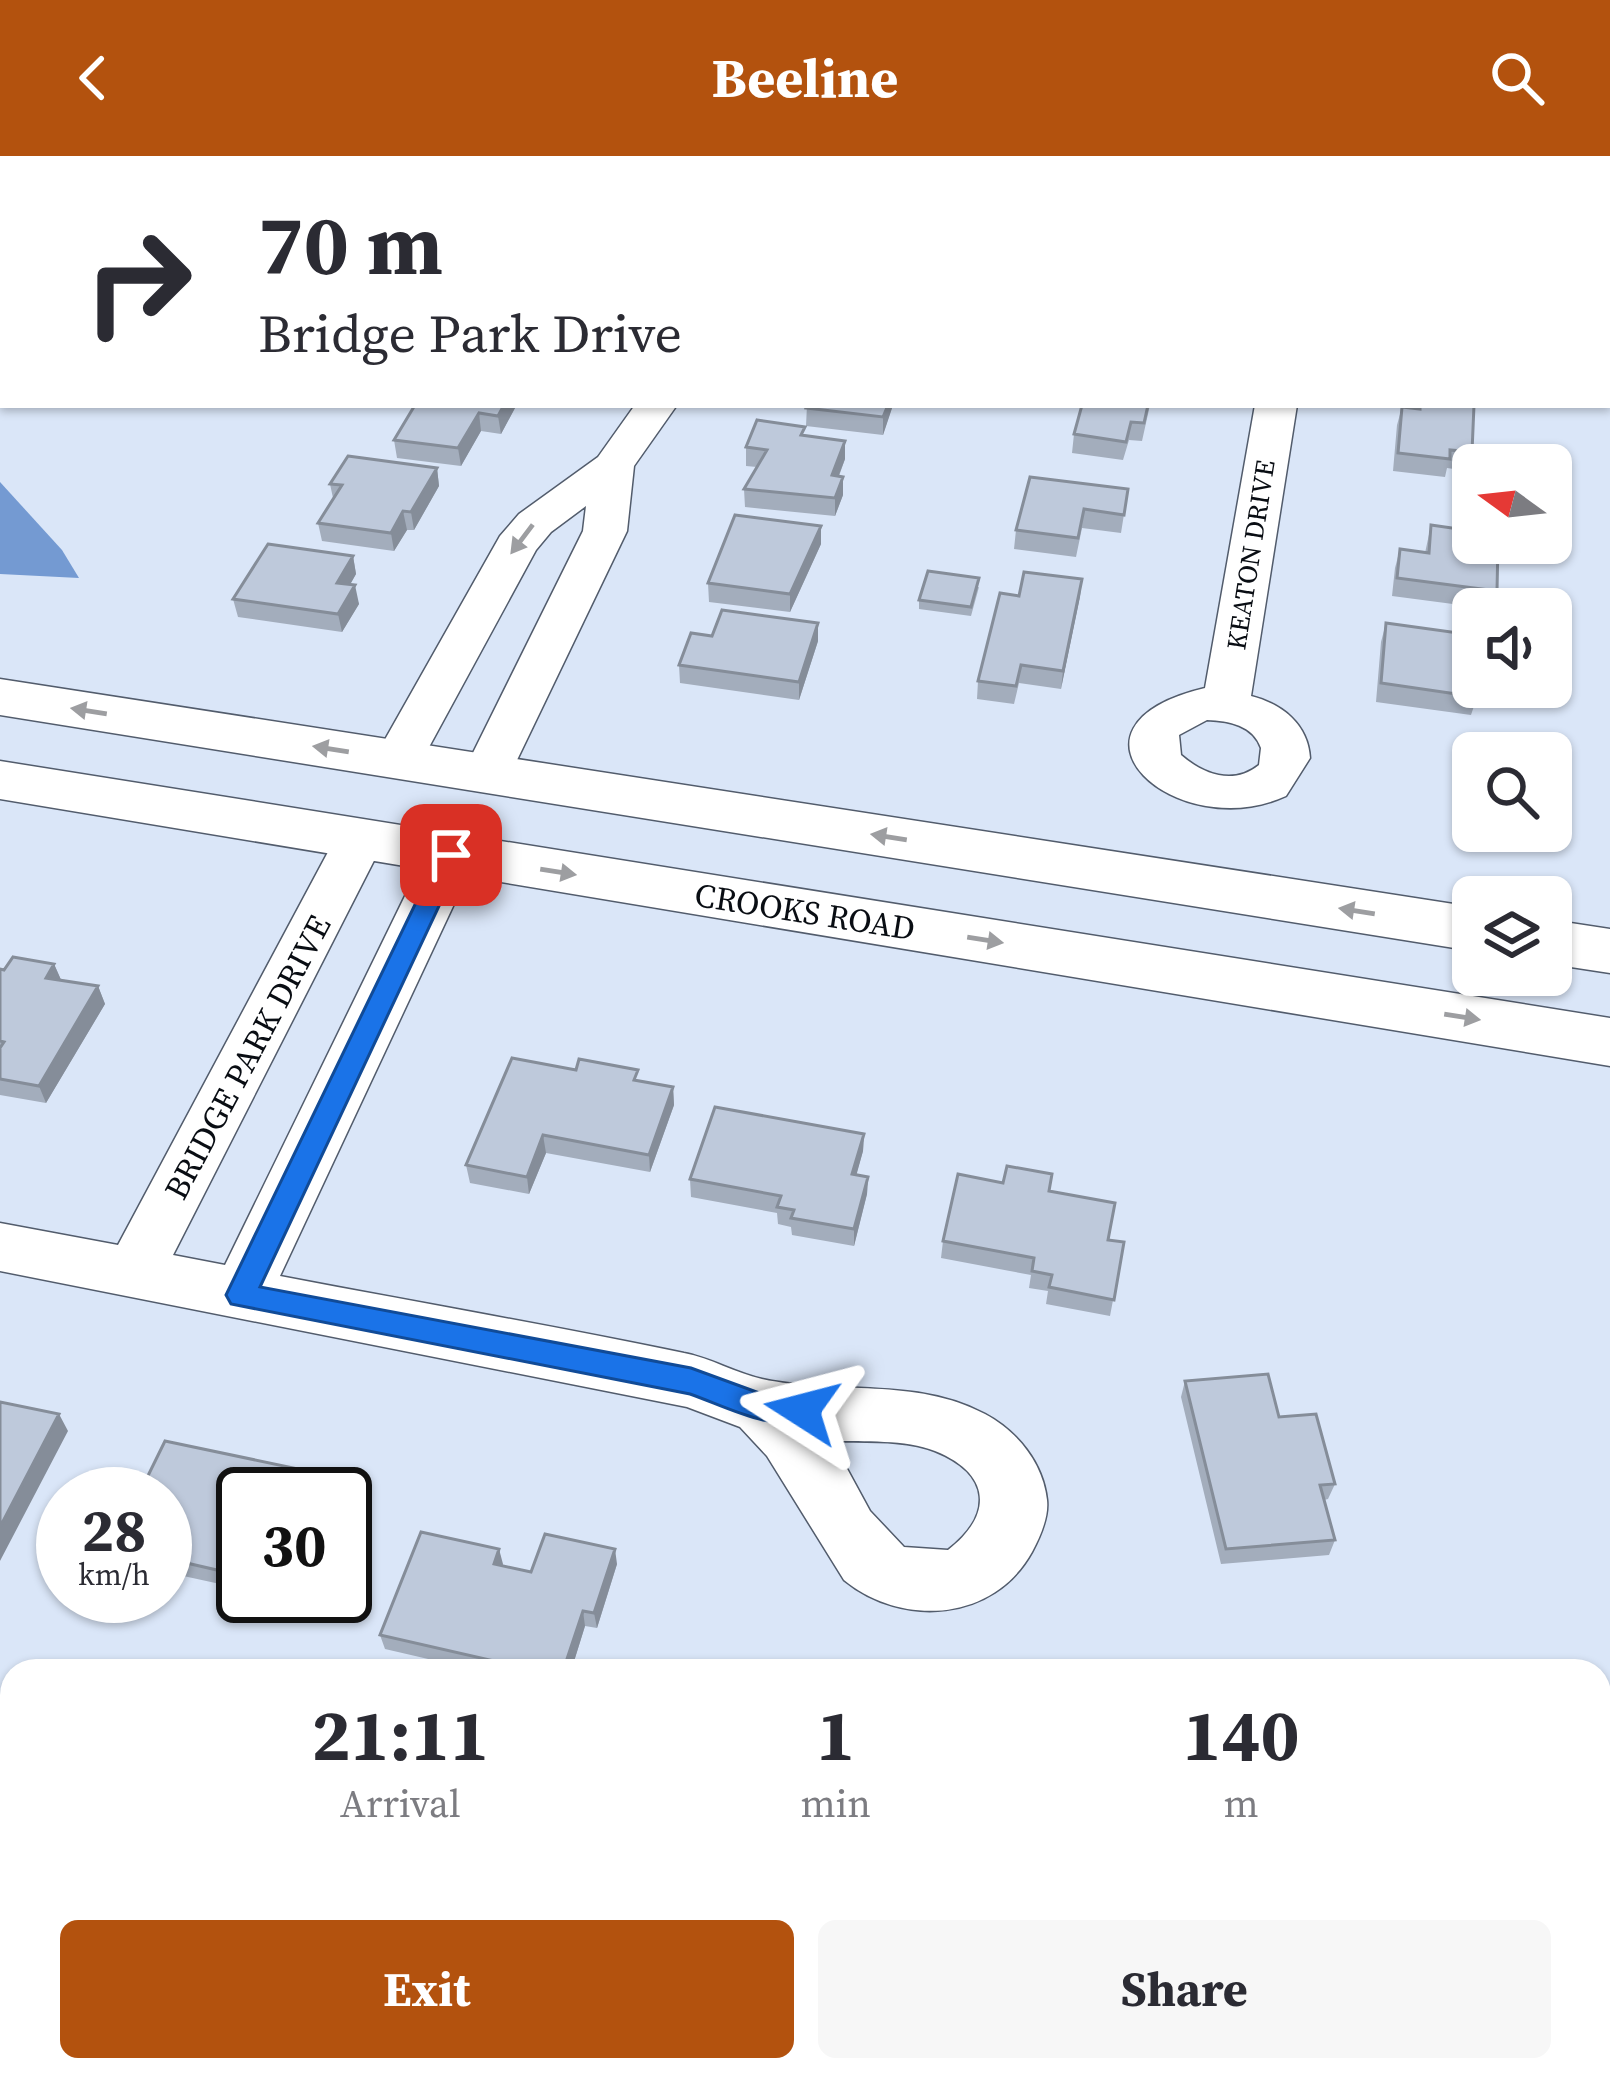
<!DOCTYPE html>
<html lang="en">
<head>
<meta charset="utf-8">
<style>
	:root { --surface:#fff; --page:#f7f7f7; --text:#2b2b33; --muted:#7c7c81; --accent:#b3520e }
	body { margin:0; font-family:"Source Serif 4",serif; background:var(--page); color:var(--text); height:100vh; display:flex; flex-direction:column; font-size:45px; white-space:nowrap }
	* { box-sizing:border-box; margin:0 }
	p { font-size:39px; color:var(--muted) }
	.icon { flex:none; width:66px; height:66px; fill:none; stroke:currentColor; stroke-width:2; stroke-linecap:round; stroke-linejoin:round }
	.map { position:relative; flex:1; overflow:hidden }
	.details { position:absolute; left:0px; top:1503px; width:1611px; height:423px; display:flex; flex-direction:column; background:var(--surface); border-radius:36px 36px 0 0; box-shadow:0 3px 9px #0004 }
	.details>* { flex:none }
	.banner { position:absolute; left:0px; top:0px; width:1611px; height:252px; box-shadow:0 3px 9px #0004; background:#fff; color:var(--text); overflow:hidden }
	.needle { width:78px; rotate:285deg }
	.buttons { position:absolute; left:1452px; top:288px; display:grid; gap:24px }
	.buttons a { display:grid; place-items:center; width:120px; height:120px; border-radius:18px; background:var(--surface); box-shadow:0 3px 9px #0004; font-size:60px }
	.speed { position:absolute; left:36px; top:1311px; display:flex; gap:24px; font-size:60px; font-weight:700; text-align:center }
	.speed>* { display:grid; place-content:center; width:156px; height:156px; border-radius:50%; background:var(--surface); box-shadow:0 3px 9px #0004; line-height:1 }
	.speed small { font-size:30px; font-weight:400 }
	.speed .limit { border:6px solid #111; border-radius:18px; background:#fff; color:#111 }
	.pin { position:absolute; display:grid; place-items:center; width:102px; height:102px; color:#fff; margin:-51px; border-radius:24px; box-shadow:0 6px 18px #0006 }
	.me { position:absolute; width:132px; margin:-66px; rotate:279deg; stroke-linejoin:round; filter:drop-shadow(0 0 9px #0008) }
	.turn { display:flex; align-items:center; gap:42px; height:252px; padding:0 60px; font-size:54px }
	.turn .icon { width:156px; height:156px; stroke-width:2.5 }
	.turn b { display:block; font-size:84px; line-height:102px }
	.eta { display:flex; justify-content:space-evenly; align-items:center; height:204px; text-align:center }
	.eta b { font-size:72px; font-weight:700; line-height:84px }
	.primary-button { display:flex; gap:24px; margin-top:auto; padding:24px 60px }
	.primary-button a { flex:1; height:138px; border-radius:18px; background:var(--accent); color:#fff; font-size:48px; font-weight:700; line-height:138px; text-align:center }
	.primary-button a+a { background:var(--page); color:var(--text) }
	header { display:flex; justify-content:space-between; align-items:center; height:156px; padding:0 60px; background:var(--accent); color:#fff; font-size:54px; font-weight:700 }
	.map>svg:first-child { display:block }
	.water { fill:#749ad2 }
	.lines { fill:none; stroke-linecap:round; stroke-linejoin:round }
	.minor-casing { stroke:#525c6c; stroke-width:3 }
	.secondary-casing { stroke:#525c6c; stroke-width:3 }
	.minor { fill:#fff; fill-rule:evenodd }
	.secondary { fill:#fff; fill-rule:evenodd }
	.wall { fill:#a3adbc }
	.shaded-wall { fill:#858d99 }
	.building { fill:#bec9db; stroke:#858d99; stroke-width:3 }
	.oneway { fill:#9d9ea1 }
	.route { fill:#1a73e8; stroke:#114b97; stroke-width:3 }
	.labels { text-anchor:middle; stroke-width:12; stroke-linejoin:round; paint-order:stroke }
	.far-street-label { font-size:27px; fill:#090d13; stroke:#fff }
	.street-label { font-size:33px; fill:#090d13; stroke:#fff }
</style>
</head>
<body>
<header><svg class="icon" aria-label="back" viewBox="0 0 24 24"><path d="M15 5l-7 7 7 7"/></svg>Beeline<svg class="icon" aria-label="search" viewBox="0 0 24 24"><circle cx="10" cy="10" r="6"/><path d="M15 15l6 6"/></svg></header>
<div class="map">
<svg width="1610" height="1925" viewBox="0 0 1610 1925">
	<rect width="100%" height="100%" fill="#dae6f8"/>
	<path class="water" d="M0 326 62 394 79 422 0 418Z"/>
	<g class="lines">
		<defs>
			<path id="minor" d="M6 0H52L54 3H8Z
				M257 0H294L255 3Z
				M775 0H811L774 3Z
				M1299 0H1335V3H1299Z
				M635 249H677L634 310 627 375 505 629 488 634 471 629 463 617 583 375 586 350 551 376 536 394 416 615 399 619 382 615 374 603 500 380 519 358 598 301Z
				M1255 249H1297L1251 540C1282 548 1308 568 1310 602L1286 640C1177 690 1042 571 1205 532ZM1207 564C1229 565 1253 569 1261 592L1259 609C1233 630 1203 618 1181 599L1179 579Z
				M360 665 378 671 385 683 173 1099 225 1109 425 699 433 686 451 681 469 686 477 699 280 1120C415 1146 550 1169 684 1197 711 1202 735 1217 762 1223 836 1239 915 1221 985 1258 1017 1275 1043 1307 1047 1344 1049 1361 1040 1381 1032 1396 994 1465 903 1472 844 1424L767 1300 740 1271 687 1251 0 1115V1067L118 1089 335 683 342 671ZM832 1285C864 1286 905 1283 935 1295 992 1318 993 1359 948 1394L904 1391 870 1355Z"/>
			<path id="secondary" d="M0 523 1473 751V795L0 559Z
				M0 605 1610 862V910L0 643Z
				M1551 764 1610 773V817L1551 808Z"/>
		</defs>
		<use href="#minor" class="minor-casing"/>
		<use href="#secondary" class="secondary-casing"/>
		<use href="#minor" class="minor"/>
		<use href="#secondary" class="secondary"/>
	</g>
	<path class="wall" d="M1115 0H1213L1212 3H1115Z
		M415 249H515V252L501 278 481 275 461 310 397 302 394 284Z
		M807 249H893L883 279 806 270Z
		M1150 249 1142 285 1129 284 1123 304 1072 297 1074 278Z
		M1417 249H1474L1472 296 1467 315 1447 312 1445 321 1393 315 1397 269 1402 251 1416 252Z
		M805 280 845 285V303L839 320 843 321V339L835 360 745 351 744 333 757 311 746 310V291Z
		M437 312 439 330 414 374H407L394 395 322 385 318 367 333 342 330 328Z
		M1128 333 1121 377 1082 372 1076 401 1014 393 1016 374Z
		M1431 369 1497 435 1491 453 1392 440 1395 412 1400 393 1425 397Z
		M821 370V388L790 456 709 446 708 427Z
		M353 400 356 418 350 428 359 448 342 476 238 461 233 443Z
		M1082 423 1061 533 1019 527 1014 548 977 543 978 525 1019 440Z
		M979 431 971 460 919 453V444Z
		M1386 467 1477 541 1471 559 1376 546 1381 486Z
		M712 480 818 485 799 544 680 527 679 509Z
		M54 808 61 824 98 830 105 848 46 947 0 939V813Z
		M639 925 673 931 674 949 650 1016 546 997 529 1038 470 1027 466 1009Z
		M864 978 863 995 856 1019 868 1021 867 1038 854 1090 792 1079 791 1071 778 1068 777 1057 691 1041 690 1023Z
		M1050 1035 1108 1084 1124 1086 1110 1160 1046 1148 1048 1135 1029 1132 1031 1119 941 1102 943 1085Z
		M1185 1225 1279 1261 1335 1328 1328 1343 1324 1344 1335 1384 1329 1399 1221 1408 1181 1241Z
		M333 1335 243 1338V1433L165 1416V1338Z
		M499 1393 502 1410 531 1416 617 1408 597 1472 585 1470 571 1515H480L385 1493 380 1479Z"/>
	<path class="shaded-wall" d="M3 69V93L0 96V72Z
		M504 249H515V252L501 278 498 260Z
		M888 249H893L883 279V261Z
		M479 257 481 275 461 310 458 292Z
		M845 285V303L832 337V319Z
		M437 312 439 330 414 374 411 356Z
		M843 321V339L835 360V342Z
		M403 355 407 374 394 395 391 377Z
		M821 370V388L790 456V438Z
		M353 400 356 418 341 445 337 427Z
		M1082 423 1080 441 1061 533 1063 515Z
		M355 429 359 448 342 476 338 458Z
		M818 467V485L799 544V526Z
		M54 808 62 826 46 822Z
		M98 830 105 848 46 947 39 930Z
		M673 931 674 949 650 1016 649 999Z
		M864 978 863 995 852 1035V1018Z
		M543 979 546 997 529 1038 527 1021Z
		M868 1021 867 1038 854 1090V1073Z
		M59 1258 68 1275 0 1405V1371Z
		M327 1319 333 1335 331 1338H319Z
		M499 1393 503 1408 498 1424 494 1408Z
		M615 1393 617 1408 597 1472 594 1457Z
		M583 1455 585 1470 571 1515H563Z"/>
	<path class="building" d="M363 0H441L439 3H361Z
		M603 0H670L668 3H601Z
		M890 0H966L965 3H889Z
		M1147 0H1212L1211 3H1173Z
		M1438 0H1513V3H1438Z
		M0 48H3V69L0 72Z
		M415 249H504L498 260 479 257 458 292 394 284Z
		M807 249H888L883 261 806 252Z
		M1082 249H1148L1144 267 1131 266 1126 286 1074 278Z
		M1420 249H1474L1472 296 1450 294V303L1398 297 1402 251 1420 253Z
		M757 264 805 271 801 279 845 285 832 319 843 321 835 342 744 333 767 294 746 291Z
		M348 300 437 312 411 356 403 355 391 377 318 367 342 329 330 328Z
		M1030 321 1128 333 1124 359 1084 353 1078 382 1016 374Z
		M735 359 821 370 790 438 708 427Z
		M1431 369 1473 375V387H1498L1497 435 1397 422 1400 393 1429 397Z
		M268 388 353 400 337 427 355 429 338 458 233 443Z
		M928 415 979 422 971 451 919 444Z
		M1024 416 1082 423 1063 515 1021 509 1016 530 978 525 1000 437 1019 440Z
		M722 454 818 467 799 526 679 509 691 477 712 480Z
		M1386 467 1473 479V531H1477V541L1381 527Z
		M13 801 54 808 46 822 98 830 39 930 0 923V892L4 886 0 885V813L4 814Z
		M512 902 576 914 579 903 638 914 634 924 673 931 649 999 543 979 527 1021 466 1009Z
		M715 951 864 978 852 1018 868 1021 854 1073 791 1062 794 1054 777 1051 781 1040 690 1023Z
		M1007 1010 1052 1018 1049 1035 1115 1047 1108 1084 1124 1086 1114 1144 1049 1131 1052 1119 1032 1115 1034 1102 943 1085 958 1018 1003 1027Z
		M1268 1218 1279 1261 1316 1258 1335 1328 1320 1329 1335 1384 1226 1393 1185 1225Z
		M0 1246 59 1258 0 1371Z
		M165 1285 327 1319 319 1338H243V1420L165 1402V1338H139Z
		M421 1376 499 1393 494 1408 531 1416 545 1378 615 1393 594 1457 583 1455 563 1515H486L490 1504 380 1479Z
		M48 1914H203L222 1925H40Z"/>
	<defs><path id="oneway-solid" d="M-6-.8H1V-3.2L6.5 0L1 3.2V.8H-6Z" transform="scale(3)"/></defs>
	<g class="oneway">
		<use href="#oneway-solid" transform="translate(522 383) rotate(127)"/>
		<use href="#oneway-solid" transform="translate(89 555) rotate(-171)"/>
		<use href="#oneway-solid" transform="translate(331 593) rotate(-171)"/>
		<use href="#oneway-solid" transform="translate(889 681) rotate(-171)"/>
		<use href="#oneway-solid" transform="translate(558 716) rotate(9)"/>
		<use href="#oneway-solid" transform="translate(1357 755) rotate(-171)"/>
		<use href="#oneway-solid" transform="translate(985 784) rotate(9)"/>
		<use href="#oneway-solid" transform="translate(1462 861) rotate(9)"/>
	</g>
	<path class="route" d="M451 690 463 699 260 1131 691 1212 762 1238 813 1244 817 1254 813 1263C773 1277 727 1251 690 1238L231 1148 226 1139 439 699Z"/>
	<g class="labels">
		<g class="far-street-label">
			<text transform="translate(1251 399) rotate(-81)" y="9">KEATON DRIVE</text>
		</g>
		<g class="street-label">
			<text transform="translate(805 755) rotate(9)" y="12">CROOKS ROAD</text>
			<text transform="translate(247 901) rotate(-62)" y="12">BRIDGE PARK DRIVE</text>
		</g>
	</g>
</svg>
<div class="buttons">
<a><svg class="needle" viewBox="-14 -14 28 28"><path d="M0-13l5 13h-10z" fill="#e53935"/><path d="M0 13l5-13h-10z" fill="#7c7c81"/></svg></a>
<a><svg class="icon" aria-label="sound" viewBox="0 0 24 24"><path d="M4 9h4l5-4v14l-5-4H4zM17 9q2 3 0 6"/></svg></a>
<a><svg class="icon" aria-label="search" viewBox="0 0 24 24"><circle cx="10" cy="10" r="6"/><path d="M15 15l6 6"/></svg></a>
<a><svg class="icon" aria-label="layers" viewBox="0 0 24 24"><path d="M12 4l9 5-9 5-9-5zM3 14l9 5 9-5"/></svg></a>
</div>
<div class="speed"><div>28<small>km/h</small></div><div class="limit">30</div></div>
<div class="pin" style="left:451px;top:699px;background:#d93025"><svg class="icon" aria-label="arrive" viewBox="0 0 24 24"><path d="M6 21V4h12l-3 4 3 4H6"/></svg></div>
<svg class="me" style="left:802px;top:1254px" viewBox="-20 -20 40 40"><path d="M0-17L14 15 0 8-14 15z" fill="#1a73e8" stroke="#fff" stroke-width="4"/></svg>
<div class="banner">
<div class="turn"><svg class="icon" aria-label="right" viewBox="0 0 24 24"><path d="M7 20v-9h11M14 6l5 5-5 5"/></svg><div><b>70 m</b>Bridge Park Drive</div></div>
</div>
<section class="details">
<div class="eta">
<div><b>21:11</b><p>Arrival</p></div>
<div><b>1</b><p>min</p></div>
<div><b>140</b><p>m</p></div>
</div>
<div class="primary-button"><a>Exit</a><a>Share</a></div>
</section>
</div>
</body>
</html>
